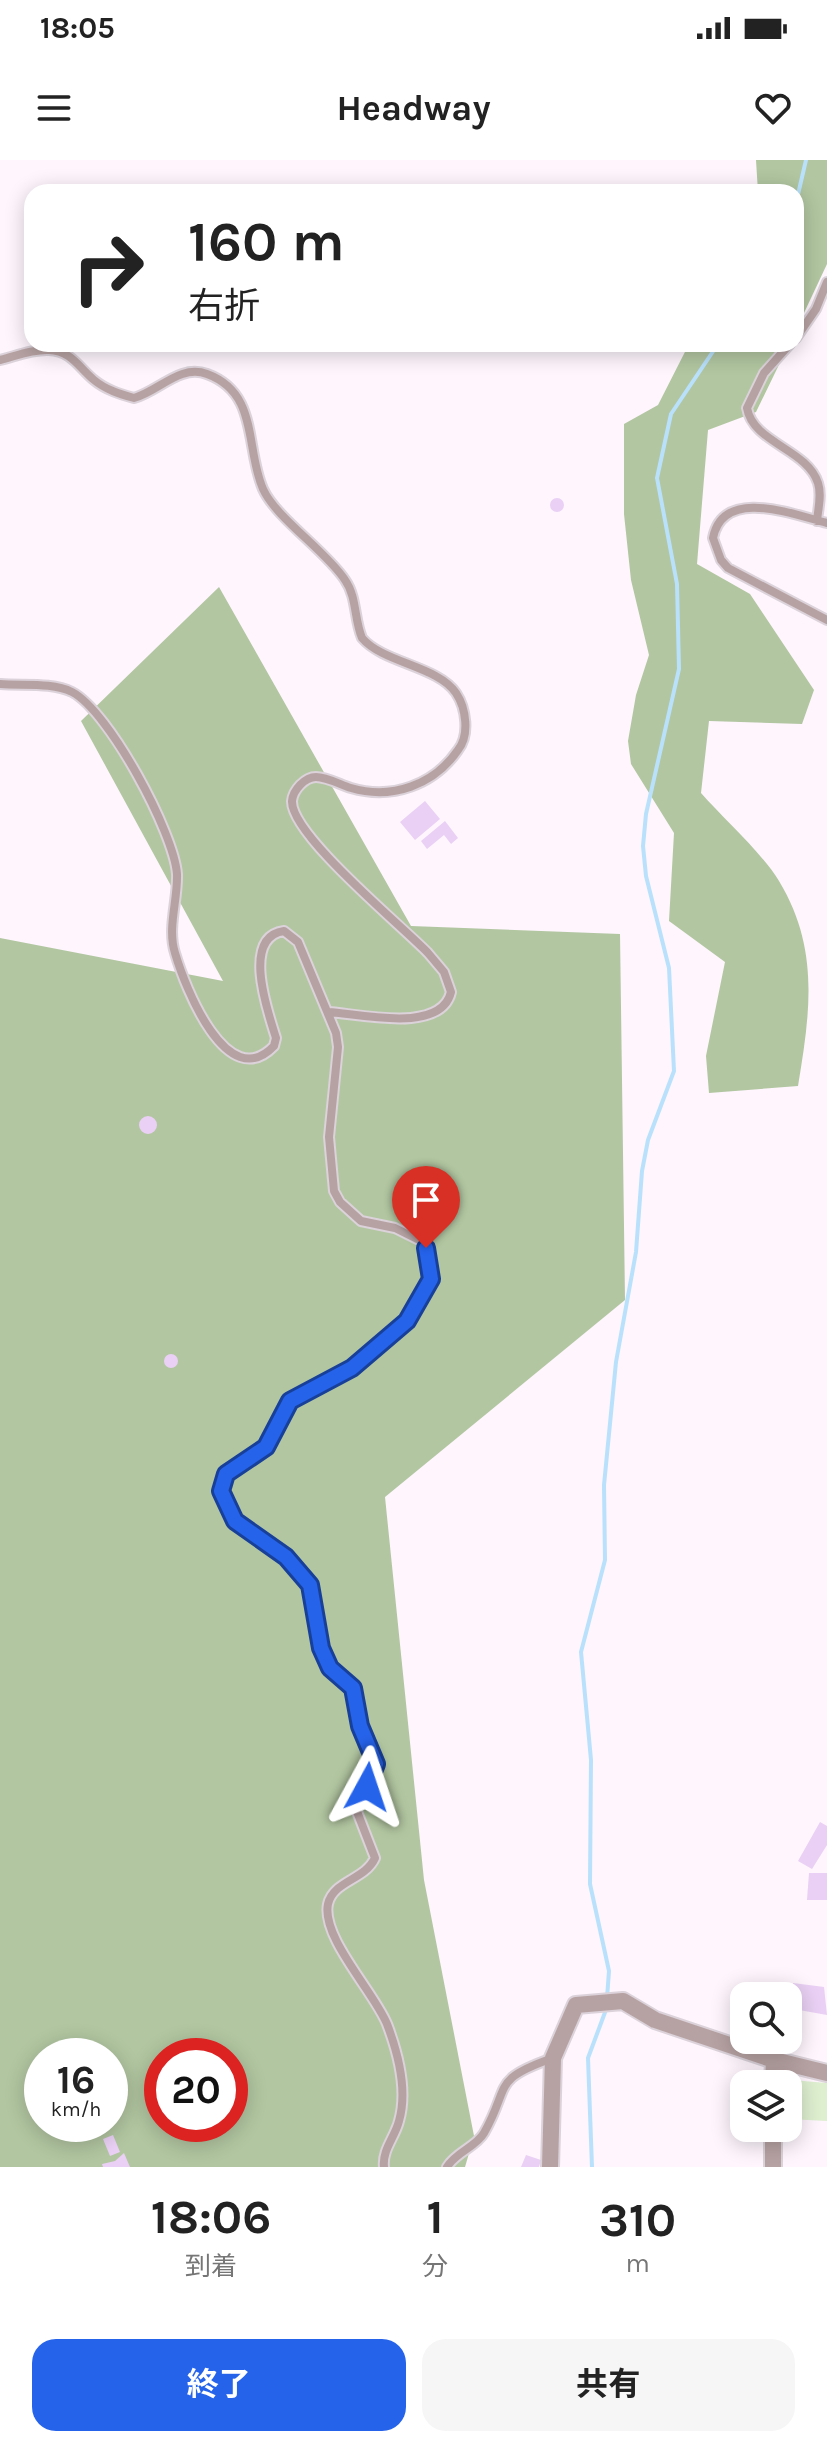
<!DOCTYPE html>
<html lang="ja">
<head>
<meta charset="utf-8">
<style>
	:root { --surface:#fff; --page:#f6f6f6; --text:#222; --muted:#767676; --accent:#2563eb }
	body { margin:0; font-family:Karla,"Noto Sans JP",sans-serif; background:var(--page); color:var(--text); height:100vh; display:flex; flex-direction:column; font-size:30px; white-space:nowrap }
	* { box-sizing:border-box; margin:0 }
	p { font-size:26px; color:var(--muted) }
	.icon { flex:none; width:44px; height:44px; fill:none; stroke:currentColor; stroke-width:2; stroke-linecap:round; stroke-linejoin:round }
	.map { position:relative; height:2007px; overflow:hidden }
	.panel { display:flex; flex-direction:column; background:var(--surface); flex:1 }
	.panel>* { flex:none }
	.hud { position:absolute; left:24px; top:24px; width:780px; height:168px; border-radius:24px; box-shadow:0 4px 20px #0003; background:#fff; color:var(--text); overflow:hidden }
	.tools { position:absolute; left:730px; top:1822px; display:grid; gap:16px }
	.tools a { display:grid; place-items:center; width:72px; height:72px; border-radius:16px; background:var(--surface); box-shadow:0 4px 20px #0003; font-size:40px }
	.speed { position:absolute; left:24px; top:1878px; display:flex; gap:16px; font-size:40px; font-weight:700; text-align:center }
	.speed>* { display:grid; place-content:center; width:104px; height:104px; border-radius:50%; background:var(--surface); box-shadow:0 4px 20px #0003; line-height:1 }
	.speed small { font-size:20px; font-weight:400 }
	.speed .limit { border:12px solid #d22; background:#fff; color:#111 }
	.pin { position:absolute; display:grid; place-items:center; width:68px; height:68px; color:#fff; margin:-82px -34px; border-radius:50% 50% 50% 0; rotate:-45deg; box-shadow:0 0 8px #0007 }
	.pin .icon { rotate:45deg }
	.me { position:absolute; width:88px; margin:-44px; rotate:5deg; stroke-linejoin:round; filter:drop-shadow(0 0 6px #0008) }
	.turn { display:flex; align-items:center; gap:28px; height:168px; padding:0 32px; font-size:36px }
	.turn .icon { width:104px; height:104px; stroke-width:2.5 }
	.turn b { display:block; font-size:56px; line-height:68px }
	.eta { display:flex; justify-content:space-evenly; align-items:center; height:136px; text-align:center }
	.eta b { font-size:48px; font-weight:700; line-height:56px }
	.action { display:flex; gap:16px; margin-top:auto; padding:16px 32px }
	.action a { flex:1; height:92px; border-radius:24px; background:var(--accent); color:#fff; font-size:32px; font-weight:700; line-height:92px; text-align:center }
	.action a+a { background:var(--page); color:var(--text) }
	.status { display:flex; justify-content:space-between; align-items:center; height:56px; padding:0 40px; background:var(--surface); direction:ltr }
	.status svg { height:22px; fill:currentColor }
	header { display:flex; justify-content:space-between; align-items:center; height:104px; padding:0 32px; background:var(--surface); font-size:36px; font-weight:700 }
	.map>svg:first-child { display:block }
	.green { fill:#deefd0 }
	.forest { fill:#b2c6a1; fill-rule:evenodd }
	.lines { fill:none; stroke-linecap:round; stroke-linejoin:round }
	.stream { stroke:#b9e1fb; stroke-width:4 }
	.building { fill:#e9d0f4 }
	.service-casing { stroke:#dbd2da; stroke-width:12 }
	.minor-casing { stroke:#dbd2da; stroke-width:20 }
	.service { stroke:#b7a2a3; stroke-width:8 }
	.minor { stroke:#b7a2a3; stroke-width:16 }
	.route-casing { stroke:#184099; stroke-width:20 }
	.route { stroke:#2563eb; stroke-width:14 }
</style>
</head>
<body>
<div class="status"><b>18:05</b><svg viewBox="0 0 49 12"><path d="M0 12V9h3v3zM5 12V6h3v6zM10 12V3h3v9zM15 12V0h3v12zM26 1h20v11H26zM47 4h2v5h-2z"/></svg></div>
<header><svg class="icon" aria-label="menu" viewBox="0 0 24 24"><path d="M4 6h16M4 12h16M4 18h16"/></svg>Headway<svg class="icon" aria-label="heart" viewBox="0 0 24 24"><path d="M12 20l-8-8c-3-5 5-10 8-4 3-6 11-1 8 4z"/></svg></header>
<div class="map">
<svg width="827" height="2007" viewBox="0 0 827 2007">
	<rect width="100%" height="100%" fill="#fef5fd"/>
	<path class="green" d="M780 1919 827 1923V1961L788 1959V1924H780Z"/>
	<path class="forest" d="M756 0H827V104L796 170V32H758Z
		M689 184H789L756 252 708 270 697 404 750 434 814 530 802 564 709 561 701 633C723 658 763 694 779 721 820 789 810 853 798 926L709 933 706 896 725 802 669 761 674 673 631 604 628 581 636 535 649 495 631 420 624 354V264L658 245Z
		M219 427 411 766 620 774 625 1140 385 1337 424 1720 474 1976 465 2007H0V778L223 821 81 561ZM42 1896H110V1964H42ZM162 1896H230V1964H162Z"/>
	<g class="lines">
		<path class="stream" d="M796 43 806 0
			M607 1838 609 1811 590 1724 591 1600 581 1492 605 1400 604 1325 616 1202 636 1092 642 1011 648 980 674 911 669 808 646 716 643 686 646 654 679 509 677 424 657 318 671 254 718 184
			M592 2007 588 1898 607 1847"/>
	</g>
	<path class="building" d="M550 345a7 7 0 1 1 14 0a7 7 0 1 1-14 0Z
		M425 641 440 659 415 680 400 662Z
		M445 661 458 678 451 684 444 675 427 689 421 681Z
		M139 965a9 9 0 1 1 18 0a9 9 0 1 1-18 0Z
		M164 1201a7 7 0 1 1 14 0a7 7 0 1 1-14 0Z
		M820 1662 827 1666V1685L812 1709 798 1701Z
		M809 1713H827V1740H807Z
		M793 1823 824 1827 827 1855 788 1848 787 1833 792 1834Z
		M113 1975 120 1992 110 1996 103 1979Z
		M124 1993 130 2007H103L102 2004 115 2001Z
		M526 1995 541 2000 539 2007H521Z"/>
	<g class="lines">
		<defs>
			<path id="service" d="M796 178 816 149 827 122
				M790 184 764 213 747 248C753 283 807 289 818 323 822 335 818 349 817 361
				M0 200C16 196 32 189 49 190 72 191 79 208 94 220 106 230 120 234 134 238 159 231 180 204 207 214 259 233 245 288 263 329 276 358 326 391 345 420 357 437 354 459 362 478 383 503 438 506 456 533 466 548 470 575 458 590 434 625 392 640 351 628 341 625 327 617 316 617 305 617 293 630 292 641 291 675 401 765 428 793L444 812 451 832C441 874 360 854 329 852
				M827 363C795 355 723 326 713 378L721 400 728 408 827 460
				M0 524C22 526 52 522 72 532 109 551 174 673 177 714 178 740 167 768 175 793 185 827 227 935 274 886L276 878C268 852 241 777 284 771L298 782 336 873 338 887 329 977 334 1031 340 1042 361 1061 395 1068 421 1081 430 1098 431 1119 407 1161 366 1198 290 1241 266 1287 226 1314 221 1331 235 1361 286 1397 310 1425 321 1488 330 1508 353 1528 360 1566 376 1604 356 1649 375 1698C365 1720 333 1721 328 1744 321 1777 374 1832 387 1864 398 1893 408 1930 399 1961 395 1977 382 1990 384 2007
				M447 2007C456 1992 476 1987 484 1973 511 1926 490 1920 553 1898"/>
			<path id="minor" d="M773 1924 774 1900
				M550 2007 553 1898 576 1845 623 1841 655 1860 774 1900 827 1913
				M773 2007V1968"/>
		</defs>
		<use href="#service" class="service-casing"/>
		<use href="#minor" class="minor-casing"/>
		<use href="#service" class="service"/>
		<use href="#minor" class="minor"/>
	</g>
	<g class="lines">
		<defs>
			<path id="route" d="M367 1627 376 1604 360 1566 353 1528 330 1508 321 1488 310 1425 286 1397 235 1361 221 1331 226 1314 266 1287 290 1241 352 1208 407 1161 431 1119 426 1088"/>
		</defs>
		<use href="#route" class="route-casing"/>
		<use href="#route" class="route"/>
	</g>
</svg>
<div class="tools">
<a><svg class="icon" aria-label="search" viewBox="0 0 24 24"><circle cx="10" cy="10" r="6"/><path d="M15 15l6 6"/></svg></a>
<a><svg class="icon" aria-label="layers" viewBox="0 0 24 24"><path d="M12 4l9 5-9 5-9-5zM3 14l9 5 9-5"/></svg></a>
</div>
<div class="speed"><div>16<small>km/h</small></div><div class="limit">20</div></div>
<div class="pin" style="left:426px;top:1088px;background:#d93025"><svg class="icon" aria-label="arrive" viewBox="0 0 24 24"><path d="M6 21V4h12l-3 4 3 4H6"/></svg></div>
<svg class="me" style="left:367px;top:1627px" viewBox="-20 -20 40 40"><path d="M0-17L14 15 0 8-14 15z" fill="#2563eb" stroke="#fff" stroke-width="4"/></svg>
<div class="hud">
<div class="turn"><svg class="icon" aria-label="right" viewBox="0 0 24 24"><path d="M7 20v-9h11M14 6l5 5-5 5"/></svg><div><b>160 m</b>右折</div></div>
</div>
</div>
<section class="panel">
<div class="eta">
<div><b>18:06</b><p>到着</p></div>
<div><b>1</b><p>分</p></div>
<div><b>310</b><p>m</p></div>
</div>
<div class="action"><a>終了</a><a>共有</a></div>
</section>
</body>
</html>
